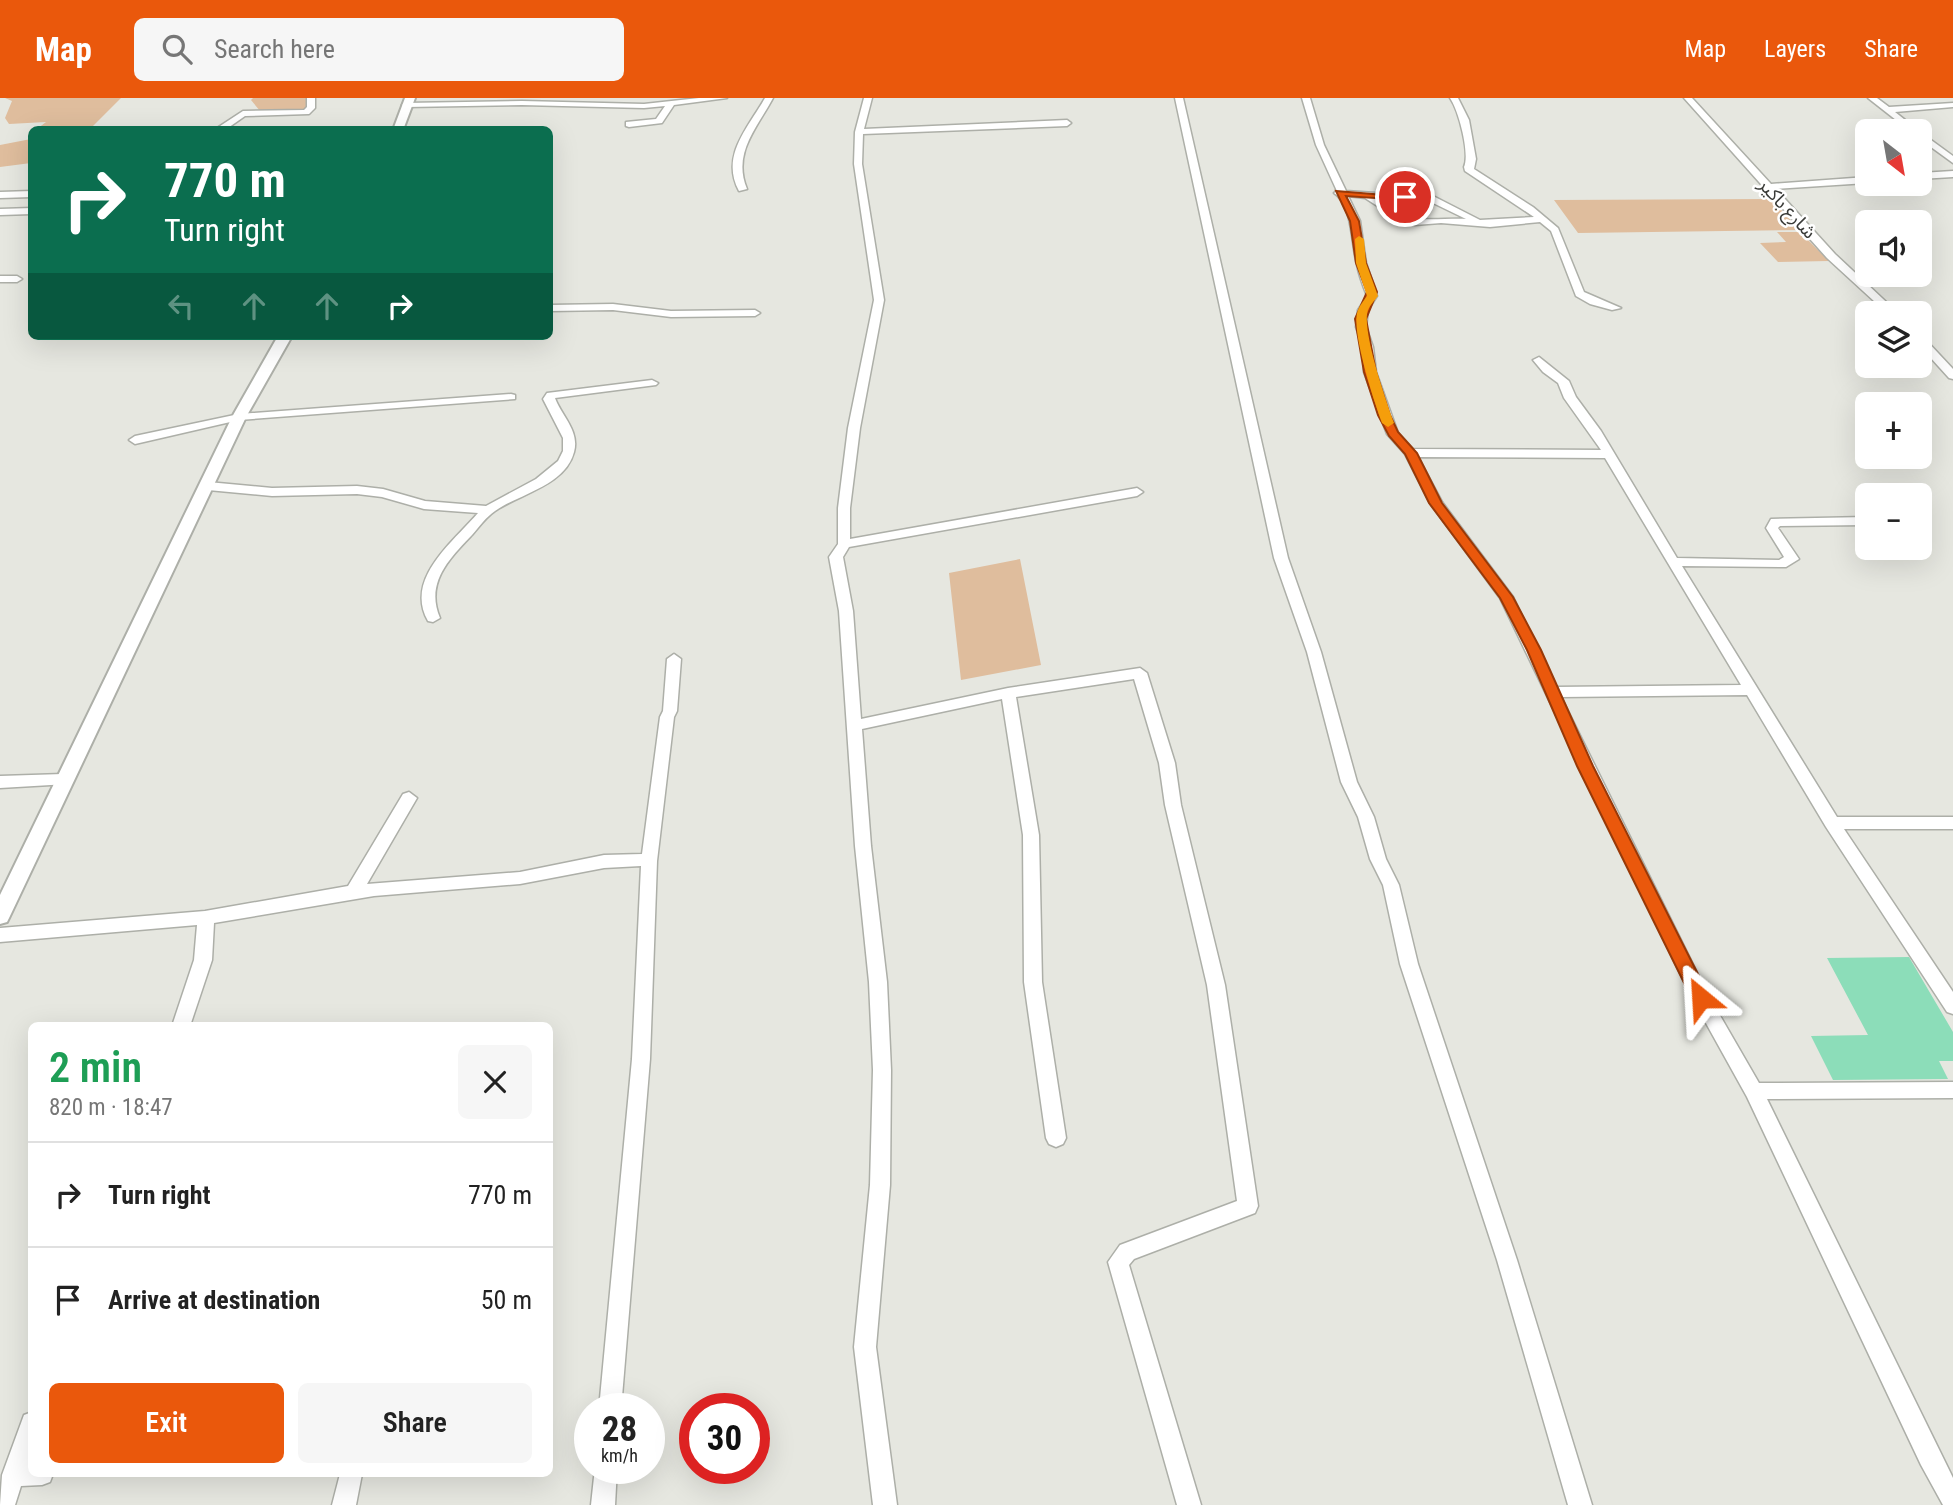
<!DOCTYPE html>
<html lang="en">
<head>
<meta charset="utf-8">
<style>
	:root { --surface:#fff; --page:#f6f6f6; --text:#222; --muted:#767676; --line:#e0e0e0; --accent:#ea580c }
	body { margin:0; font-family:"Roboto Condensed","Noto Sans Arabic",sans-serif; background:var(--page); color:var(--text); height:100vh; display:flex; flex-direction:column; font-size:26px; white-space:nowrap }
	* { box-sizing:border-box; margin:0 }
	p { font-size:23px; color:var(--muted) }
	.icon { flex:none; width:38px; height:38px; fill:none; stroke:currentColor; stroke-width:2; stroke-linecap:round; stroke-linejoin:round }
	.map { position:relative; flex:1; overflow:hidden }
	.drawer { position:absolute; left:28px; top:924px; width:525px; height:455px; display:flex; flex-direction:column; background:var(--surface); border-radius:10px; box-shadow:0 7px 28px #0002 }
	.drawer>* { flex:none }
	.hud { position:absolute; left:28px; top:28px; width:525px; height:214px; border-radius:10px; box-shadow:0 7px 28px #0002; background:#0b6e4f; color:#fff; overflow:hidden }
	.needle { width:46px; rotate:149deg }
	.tools { position:absolute; left:1855px; top:21px; display:grid; gap:14px }
	.tools a { display:grid; place-items:center; width:77px; height:77px; border-radius:10px; background:var(--surface); box-shadow:0 7px 28px #0002; font-size:35px }
	.speed { position:absolute; left:574px; top:1295px; display:flex; gap:14px; font-size:35px; font-weight:700; text-align:center }
	.speed>* { display:grid; place-content:center; width:91px; height:91px; border-radius:50%; background:var(--surface); box-shadow:0 7px 28px #0002; line-height:1 }
	.speed small { font-size:18px; font-weight:400 }
	.speed .limit { border:10px solid #d22; background:#fff; color:#111 }
	.pin { position:absolute; display:grid; place-items:center; width:60px; height:60px; color:#fff; margin:-30px; border:4px solid #fff; border-radius:50%; box-shadow:0 2px 7px #0007 }
	.me { position:absolute; width:77px; margin:-38px; rotate:333deg; stroke-linejoin:round; filter:drop-shadow(0 0 5px #0008) }
	.turn { display:flex; align-items:center; gap:24px; height:147px; padding:0 21px; font-size:32px }
	.turn .icon { width:91px; height:91px; stroke-width:2.5 }
	.turn b { display:block; font-size:49px; line-height:60px }
	.lanes { display:flex; align-items:center; height:66px; padding:0 21px; background:#0003; justify-content:center; gap:35px; direction:ltr }
	.lanes .off { opacity:.35 }
	.round { display:grid; place-items:center; flex:none; width:74px; height:74px; border-radius:10px; background:var(--page) }
	.head { display:flex; align-items:center; justify-content:space-between; height:119px; padding:0 21px }
	h1 { font-size:42px; font-weight:600; line-height:52px; color:#1e9e55 }
	.primary-button { display:flex; gap:14px; margin-top:auto; padding:14px 21px }
	.primary-button a { flex:1; height:80px; border-radius:10px; background:var(--accent); color:#fff; font-size:28px; font-weight:600; line-height:80px; text-align:center }
	.primary-button a+a { background:var(--page); color:var(--text) }
	ul { padding:0; list-style:none }
	li { display:flex; align-items:center; gap:21px; height:105px; padding:0 21px; border-top:2px solid var(--line) }
	li div { flex:1 }
	li b { display:block; font-size:26px }
	li em { font-style:normal }
	header { display:flex; align-items:center; gap:42px; box-sizing:border-box; height:98px; padding:0 35px; background:var(--accent); color:#fff }
	header strong { font-size:33px }
	nav { display:flex; gap:38px; margin-inline-start:auto; font-size:24px }
	.search { width:490px; height:63px; background:var(--page); display:flex; align-items:center; gap:18px; box-sizing:border-box; padding:0 24px; border-radius:10px; color:var(--muted); font-size:26px }
	.map>svg:first-child { display:block }
	.green { fill:#dfbd9d }
	.water { fill:#8cddb9 }
	.lines { fill:none; stroke-linecap:round; stroke-linejoin:round }
	.minor-casing { stroke:#adafa8; stroke-width:3 }
	.tertiary-casing { stroke:#adafa8; stroke-width:4 }
	.minor { fill:#fff; fill-rule:evenodd }
	.tertiary { fill:#fff; fill-rule:evenodd }
	.route { fill:#ea580c; stroke:#983908; stroke-width:2 }
	.slow { fill:#f59e0b }
	.labels { text-anchor:middle; stroke-width:5; stroke-linejoin:round; paint-order:stroke }
	.far-street-label { font-size:19px; fill:#3a3b38; stroke:#fff }
</style>
</head>
<body>
<header>
<strong>Map</strong>
<div class="search"><svg class="icon" aria-label="search" viewBox="0 0 24 24"><circle cx="10" cy="10" r="6"/><path d="M15 15l6 6"/></svg>Search here</div>
<nav><a>Map</a><a>Layers</a><a>Share</a></nav>
</header>
<div class="map">
<svg width="1953" height="1407" viewBox="0 0 1953 1407">
	<rect width="100%" height="100%" fill="#e6e7e0"/>
	<path class="green" d="M121 0 90 31H37L46 24 9 26 5 20 12 3 5 0Z
		M253 0H308L310 12 260 13 251 2Z
		M31 41V65L0 69V47Z
		M1771 101 1800 132 1578 135 1554 102Z
		M1777 134H1800L1829 163 1778 164 1760 145 1786 144Z
		M1020 461 1041 567 961 582 949 475Z"/>
	<path class="water" d="M1909 859 1953 934V963H1939L1948 981 1833 982 1811 938 1868 937 1827 860Z"/>
	<g class="lines">
		<defs>
			<path id="minor" d="M307 0H315V10L309 16 245 18 225 32H214L243 13 304 12 307 9Z
				M699 0H727L674 7 662 25 629 29 626 28V24L656 21 665 8 644 10 522 7 406 9 402 7 406 5 522 3 644 6Z
				M765 0H773C757 30 732 55 747 91L739 93C720 58 748 30 765 0Z
				M864 0H872L864 31 1067 22 1071 25 1067 28 863 36 862 66 884 202 860 330 850 410V441L1137 390 1143 394 1137 398 849 449 843 459 853 513 861 621 1008 590 1140 570 1147 575 1175 665 1181 707 1225 887 1258 1108 1255 1115 1134 1161 1129 1167 1201 1407H1177L1108 1164 1120 1147 1237 1103 1207 887 1165 707 1159 665 1134 581 1016 599 1039 737 1042 884 1066 1040 1063 1046 1056 1049 1049 1046 1046 1040 1024 884 1023 737 1002 601 862 631 871 748 887 884 891 972 890 1087 876 1249 897 1407H873L854 1249 870 1087 873 972 869 884 855 748 839 513 829 459 838 446V410L848 330 874 202 854 66 855 34Z
				M1175 0H1183L1288 460 1321 554 1357 684 1374 719 1386 761 1399 787 1418 866 1517 1162 1592 1407H1568L1497 1162 1400 866 1383 787 1370 761 1358 719 1341 684 1307 554 1274 460Z
				M1302 0H1310L1324 47 1346 93 1435 99 1480 122 1534 119 1465 73 1464 69C1470 56 1459 13 1450 0H1458L1469 22 1476 61 1474 71 1533 109 1558 130 1584 194 1621 210 1612 212 1590 206 1576 198 1551 133 1540 124 1490 129 1441 125 1415 127 1396 120 1365 100 1348 98 1360 123 1366 165 1377 198 1368 212 1366 229 1373 249 1376 274 1398 335 1413 351 1601 352 1564 300 1558 285 1543 274 1533 262 1539 259 1569 283 1576 299 1601 333 1677 460 1779 462 1784 459 1766 430 1771 421 1867 419V427L1780 428 1778 430 1799 461 1786 469 1682 468 1837 719H1953V731H1844L1953 894V916L1947 914 1826 729 1747 597 1561 599 1707 895 1759 985 1953 984V1000L1767 1001 1953 1380V1407H1943L1921 1367 1747 999 1692 900 1500 500 1430 405 1405 356 1387 336 1364 274 1363 249 1356 229 1358 212 1367 198C1363 188 1359 177 1357 167 1351 146 1353 107 1334 95L1337 93 1316 47ZM1379 101 1433 105 1466 121C1452 120 1425 123 1414 120 1401 118 1390 108 1379 101ZM1418 359 1605 360 1741 587 1556 589 1513 499 1442 404Z
				M1684 0H1692L1771 86 1867 79V85L1776 91 1835 156 1898 215H1887L1827 160Z
				M1868 0H1877L1889 9 1953 5V9L1895 14 1919 33H1910Z
				M1920 34 1953 58V65L1920 41Z
				M1953 73V79L1920 81V75Z
				M32 93V99L0 100V94Z
				M32 110V116L0 117V111Z
				M0 178H17L22 181 17 184H0Z
				M613 206 671 213 755 212 760 215 755 218 671 219 613 212 550 213V207Z
				M1920 239 1924 240 1953 271V281L1949 280 1920 248Z
				M652 282 658 285 656 287 555 300C561 317 580 333 574 354 565 388 519 396 495 413 486 419 479 429 472 437 449 461 425 485 440 520L433 524 428 523C404 481 453 444 478 415L424 411 382 399 357 396 272 398 208 392 202 388 208 384 272 390 357 388 383 391 425 403 486 408 536 381 558 363 563 353V340L543 301 547 295Z
				M511 296 515 297V301L239 322 135 346 129 342 135 338 239 316Z
				M674 556 681 561 677 613 674 619 657 763 650 961 621 1311H599L632 961 641 768 604 770 520 786 374 798 214 825 212 862 190 928H172L194 862 197 827 0 844V830L205 813 348 788 403 696 409 694 417 700 367 786 520 774 604 757 642 756 660 619 663 613 667 561Z
				M63 676 68 678 71 682 68 686 0 690V678Z
				M32 1314 29 1365H32V1376H53L50 1384 42 1387 21 1388 15 1407H0L2 1377 24 1317Z
				M595 1370H617L615 1407H591Z
				M340 1376H362L356 1407H332Z"/>
			<path id="tertiary" d="M405 0H415L403 32H393Z
				M278 238H292L246 319 10 818 7 824 0 826V797L232 319Z"/>
		</defs>
		<use href="#minor" class="minor-casing"/>
		<use href="#tertiary" class="tertiary-casing"/>
		<use href="#minor" class="minor"/>
		<use href="#tertiary" class="tertiary"/>
	</g>
	<path class="route" d="M1336 93 1410 99 1405 102 1346 98 1359 123 1366 165 1377 194 1366 221 1376 274 1390 317 1398 334 1417 355 1442 405 1513 499 1541 552 1593 668 1710 900 1707 905H1694L1577 668 1527 552 1500 500 1429 405 1405 356 1389 338 1378 317 1364 274 1355 221 1367 194 1356 165 1350 123Z"/>
	<path class="slow" d="M1359 138 1364 141 1366 165 1378 198C1375 202 1370 207 1368 212 1361 231 1386 303 1394 325L1388 329 1382 325C1374 303 1350 231 1358 212 1360 207 1364 202 1367 198L1356 165 1355 141Z"/>
	<g class="labels">
		<g class="far-street-label">
			<text transform="translate(1788 110) rotate(47)" y="7">شارع باكير</text>
		</g>
	</g>
</svg>
<div class="tools">
<a><svg class="needle" viewBox="-14 -14 28 28"><path d="M0-13l5 13h-10z" fill="#e53935"/><path d="M0 13l5-13h-10z" fill="#767676"/></svg></a>
<a><svg class="icon" aria-label="sound" viewBox="0 0 24 24"><path d="M4 9h4l5-4v14l-5-4H4zM17 9q2 3 0 6"/></svg></a>
<a><svg class="icon" aria-label="layers" viewBox="0 0 24 24"><path d="M12 4l9 5-9 5-9-5zM3 14l9 5 9-5"/></svg></a>
<a>+</a>
<a>−</a>
</div>
<div class="speed"><div>28<small>km/h</small></div><div class="limit">30</div></div>
<div class="pin" style="left:1405px;top:99px;background:#d93025"><svg class="icon" aria-label="arrive" viewBox="0 0 24 24"><path d="M6 21V4h12l-3 4 3 4H6"/></svg></div>
<svg class="me" style="left:1701px;top:900px" viewBox="-20 -20 40 40"><path d="M0-17L14 15 0 8-14 15z" fill="#ea580c" stroke="#fff" stroke-width="4"/></svg>
<div class="hud">
<div class="turn"><svg class="icon" aria-label="right" viewBox="0 0 24 24"><path d="M7 20v-9h11M14 6l5 5-5 5"/></svg><div><b>770 m</b>Turn right</div></div>
<div class="lanes"><svg class="icon off" aria-label="left" viewBox="0 0 24 24"><path d="M17 20v-9H6M10 6l-5 5 5 5"/></svg><svg class="icon off" aria-label="ahead" viewBox="0 0 24 24"><path d="M12 20V5M6 11l6-6 6 6"/></svg><svg class="icon off" aria-label="ahead" viewBox="0 0 24 24"><path d="M12 20V5M6 11l6-6 6 6"/></svg><svg class="icon" aria-label="right" viewBox="0 0 24 24"><path d="M7 20v-9h11M14 6l5 5-5 5"/></svg></div>
</div>
<section class="drawer">
<div class="head"><div><h1>2 min</h1><p>820 m · 18:47</p></div><a class="round"><svg class="icon" aria-label="close" viewBox="0 0 24 24"><path d="M6 6l12 12M18 6L6 18"/></svg></a></div>
<ul>
<li><svg class="icon" aria-label="right" viewBox="0 0 24 24"><path d="M7 20v-9h11M14 6l5 5-5 5"/></svg><div><b>Turn right</b></div><em>770 m</em></li>
<li><svg class="icon" aria-label="arrive" viewBox="0 0 24 24"><path d="M6 21V4h12l-3 4 3 4H6"/></svg><div><b>Arrive at destination</b></div><em>50 m</em></li>
</ul>
<div class="primary-button"><a>Exit</a><a>Share</a></div>
</section>
</div>
</body>
</html>
